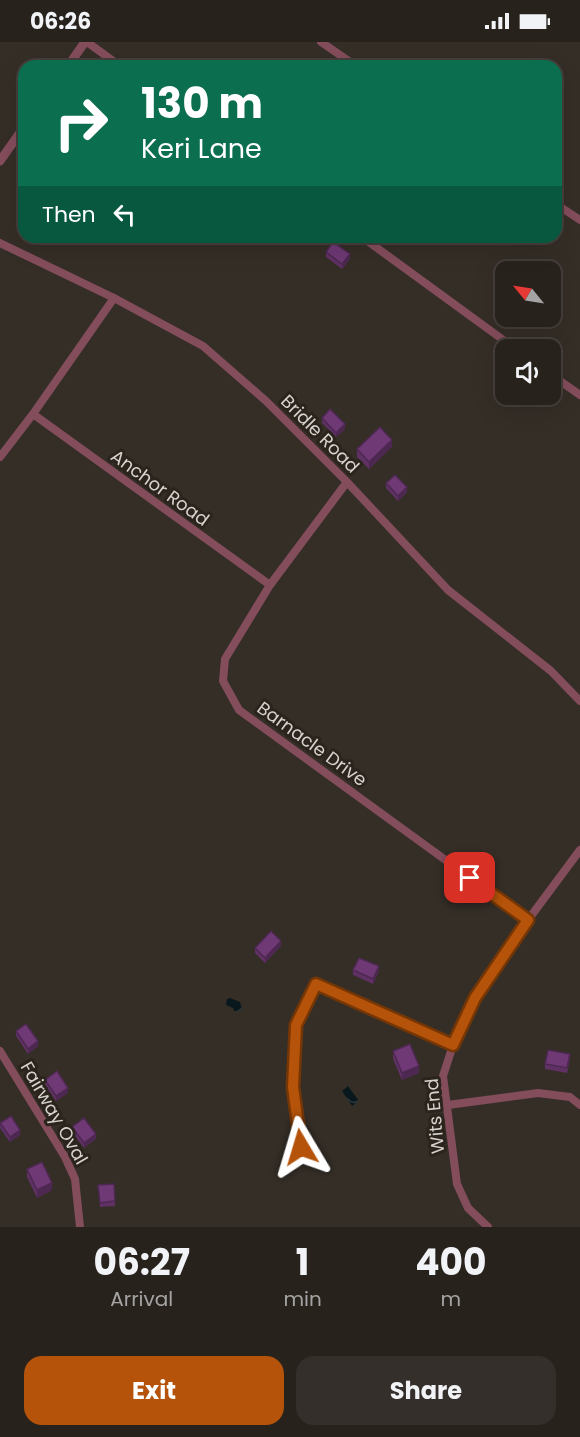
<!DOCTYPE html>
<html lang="en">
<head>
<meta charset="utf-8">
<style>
	:root { --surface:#28221d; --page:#342f2a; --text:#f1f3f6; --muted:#a5a4a4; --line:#443f3b; --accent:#b45309 }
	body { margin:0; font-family:Poppins,sans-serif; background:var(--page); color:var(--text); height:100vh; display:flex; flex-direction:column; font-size:22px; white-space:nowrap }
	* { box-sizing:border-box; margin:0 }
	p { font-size:20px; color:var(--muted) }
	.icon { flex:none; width:33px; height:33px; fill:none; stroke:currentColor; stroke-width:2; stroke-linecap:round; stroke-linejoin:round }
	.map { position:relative; height:1185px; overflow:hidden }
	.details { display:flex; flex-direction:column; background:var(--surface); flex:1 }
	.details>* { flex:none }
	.top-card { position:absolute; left:18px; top:18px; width:544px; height:183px; border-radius:18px; box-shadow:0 6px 24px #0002,0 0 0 2px var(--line); background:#0b6e4f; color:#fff; overflow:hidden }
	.needle { width:39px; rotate:300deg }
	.fabs { position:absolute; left:495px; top:219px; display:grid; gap:12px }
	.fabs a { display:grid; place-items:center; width:66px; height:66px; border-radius:12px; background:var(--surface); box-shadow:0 6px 24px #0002,0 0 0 2px var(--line); font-size:30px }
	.pin { position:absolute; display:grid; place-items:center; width:51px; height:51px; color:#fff; margin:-26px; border-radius:12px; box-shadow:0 3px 9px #0006 }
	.me { position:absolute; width:66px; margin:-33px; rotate:353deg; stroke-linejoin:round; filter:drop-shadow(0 0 4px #0008) }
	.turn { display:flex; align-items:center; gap:21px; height:126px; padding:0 24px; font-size:27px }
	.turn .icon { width:78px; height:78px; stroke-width:2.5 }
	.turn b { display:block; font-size:42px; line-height:51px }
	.then { display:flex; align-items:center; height:57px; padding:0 24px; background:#0003; gap:12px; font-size:22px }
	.eta { display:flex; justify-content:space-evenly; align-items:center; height:102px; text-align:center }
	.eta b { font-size:36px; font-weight:700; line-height:42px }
	.primary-button { display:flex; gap:12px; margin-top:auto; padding:12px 24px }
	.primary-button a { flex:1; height:69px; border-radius:18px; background:var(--accent); color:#fff; font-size:24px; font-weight:700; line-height:69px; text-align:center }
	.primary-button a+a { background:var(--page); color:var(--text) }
	.status { display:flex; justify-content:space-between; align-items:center; height:42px; padding:0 30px; background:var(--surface); direction:ltr }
	.status svg { height:16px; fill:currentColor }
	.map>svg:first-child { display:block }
	.water { fill:url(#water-waves) }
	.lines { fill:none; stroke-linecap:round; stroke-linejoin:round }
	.minor { stroke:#844d5c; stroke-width:8 }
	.tertiary { stroke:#844d5c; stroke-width:9 }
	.wall { fill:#5f3164 }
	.shaded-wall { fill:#4d2851 }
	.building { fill:#6e3974; stroke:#4d2851; stroke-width:1.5 }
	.route-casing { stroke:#753606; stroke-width:15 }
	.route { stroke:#b45309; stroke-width:10 }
	.labels { text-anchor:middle; stroke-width:6; stroke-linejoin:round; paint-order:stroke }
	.street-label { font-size:18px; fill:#d7d2ce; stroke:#2b241d }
</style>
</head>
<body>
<div class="status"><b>06:26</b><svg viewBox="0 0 49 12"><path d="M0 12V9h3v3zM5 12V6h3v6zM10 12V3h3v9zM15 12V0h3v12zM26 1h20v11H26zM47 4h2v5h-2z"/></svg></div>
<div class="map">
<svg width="580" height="1185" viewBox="0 0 580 1185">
	<defs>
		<pattern id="water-waves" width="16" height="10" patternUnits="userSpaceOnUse" patternTransform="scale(1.5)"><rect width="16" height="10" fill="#09181d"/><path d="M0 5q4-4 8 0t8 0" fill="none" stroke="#2c393d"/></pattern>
	</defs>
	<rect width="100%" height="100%" fill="#352e27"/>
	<path class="water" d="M230 956 240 960 242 966 240 969H234L233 966 226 963 227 957Z
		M348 1044 359 1059 352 1064 342 1049Z"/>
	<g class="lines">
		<path class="minor" d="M87 0 120 24
			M321 0 356 24
			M556 162 580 178
			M362 195 517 308
			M0 201 114 256 203 304 266 359 347 440 448 548 551 629 580 659
			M550 332 580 353
			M33 372 270 543
			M0 415 33 372 114 256
			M347 440 270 543 225 617 223 639 239 668 528 878
			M0 1009 65 1115 75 1137 80 1185
			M448 1063 538 1051 570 1055 580 1063
			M301 1105 293 1045 295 983 316 942 453 1003
			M488 1185 468 1166 457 1142 443 1034 453 1003 475 956 528 878 580 808"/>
		<path class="tertiary" d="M68 24 85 0
			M0 119 24 85"/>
	</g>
	<path class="wall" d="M326 210 350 217 342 227 326 215Z
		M322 376 345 387 336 395 322 381Z
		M392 405 369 427 357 415V407Z
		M386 441 407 450 398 459 386 446Z
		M281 904 265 921 255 911V906Z
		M353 928 379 929 373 942 353 933Z
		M16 989 38 1004 28 1012 16 994Z
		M393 1009 419 1031 402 1038 393 1017Z
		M570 1017 567 1031 545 1027V1022Z
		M45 1038 68 1051 56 1059 45 1043Z
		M0 1081 20 1093 10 1100 0 1086Z
		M72 1085 96 1097 84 1106 72 1090Z
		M27 1127 52 1148 37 1156 27 1135Z
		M114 1142 115 1164 100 1165 98 1143Z"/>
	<path class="shaded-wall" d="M350 212V217L342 227V222Z
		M345 382V387L336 395V391Z
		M392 398V405L369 427V420Z
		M407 445V450L398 459V454Z
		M281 899V904L265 921V916Z
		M379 924V929L373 942V937Z
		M38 999V1004L28 1012V1007Z
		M419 1024V1031L402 1038V1031Z
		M68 1046V1051L56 1059V1054Z
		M20 1088V1093L10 1100V1095Z
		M96 1092V1097L84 1106V1101Z
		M52 1141V1148L37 1156V1148Z"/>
	<path class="building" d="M333 200 350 212 342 222 326 210Z
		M330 367 345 382 336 391 322 376Z
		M380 385 392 398 369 420 357 407Z
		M395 433 407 445 398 454 386 441Z
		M271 889 281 899 265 916 255 906Z
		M359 916 379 924 373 937 353 928Z
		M26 982 38 999 28 1007 16 989Z
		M410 1002 419 1024 402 1031 393 1009Z
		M548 1008 570 1012 567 1026 545 1022Z
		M57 1029 68 1046 56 1054 45 1038Z
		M11 1074 20 1088 10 1095 0 1081Z
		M84 1076 96 1092 84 1101 72 1085Z
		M42 1120 52 1141 37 1148 27 1127Z
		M114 1142 115 1159 100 1161 98 1143Z"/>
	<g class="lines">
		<defs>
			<path id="route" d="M301 1105 293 1045 296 983 316 942 453 1003 475 956 528 878 470 836"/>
		</defs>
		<use href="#route" class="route-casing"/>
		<use href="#route" class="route"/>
	</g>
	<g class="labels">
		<g class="street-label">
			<text transform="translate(320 392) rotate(45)" y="6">Bridle Road</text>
			<text transform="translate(160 446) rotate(36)" y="6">Anchor Road</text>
			<text transform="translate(312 702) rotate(36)" y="6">Barnacle Drive</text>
			<text transform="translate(54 1071) rotate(60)" y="6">Fairway Oval</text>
			<text transform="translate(435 1074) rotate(-95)" y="6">Wits End</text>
		</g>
	</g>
</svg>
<div class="fabs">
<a><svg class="needle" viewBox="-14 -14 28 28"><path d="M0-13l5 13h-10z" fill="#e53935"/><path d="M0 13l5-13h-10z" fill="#a5a4a4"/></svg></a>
<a><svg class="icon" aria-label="sound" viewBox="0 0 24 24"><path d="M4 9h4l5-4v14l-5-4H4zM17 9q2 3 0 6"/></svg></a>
</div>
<div class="pin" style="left:470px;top:836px;background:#d93025"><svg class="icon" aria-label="arrive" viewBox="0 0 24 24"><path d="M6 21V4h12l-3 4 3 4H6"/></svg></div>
<svg class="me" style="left:301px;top:1105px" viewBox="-20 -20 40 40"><path d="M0-17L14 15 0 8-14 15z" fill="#b45309" stroke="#fff" stroke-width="4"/></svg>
<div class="top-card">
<div class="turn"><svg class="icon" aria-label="right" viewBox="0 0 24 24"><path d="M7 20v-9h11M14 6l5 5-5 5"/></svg><div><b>130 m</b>Keri Lane</div></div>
<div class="then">Then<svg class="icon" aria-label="left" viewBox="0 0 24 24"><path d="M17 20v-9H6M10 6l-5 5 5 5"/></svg></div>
</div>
</div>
<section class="details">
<div class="eta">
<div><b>06:27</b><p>Arrival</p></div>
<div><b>1</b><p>min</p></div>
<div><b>400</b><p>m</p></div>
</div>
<div class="primary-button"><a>Exit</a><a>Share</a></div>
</section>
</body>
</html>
